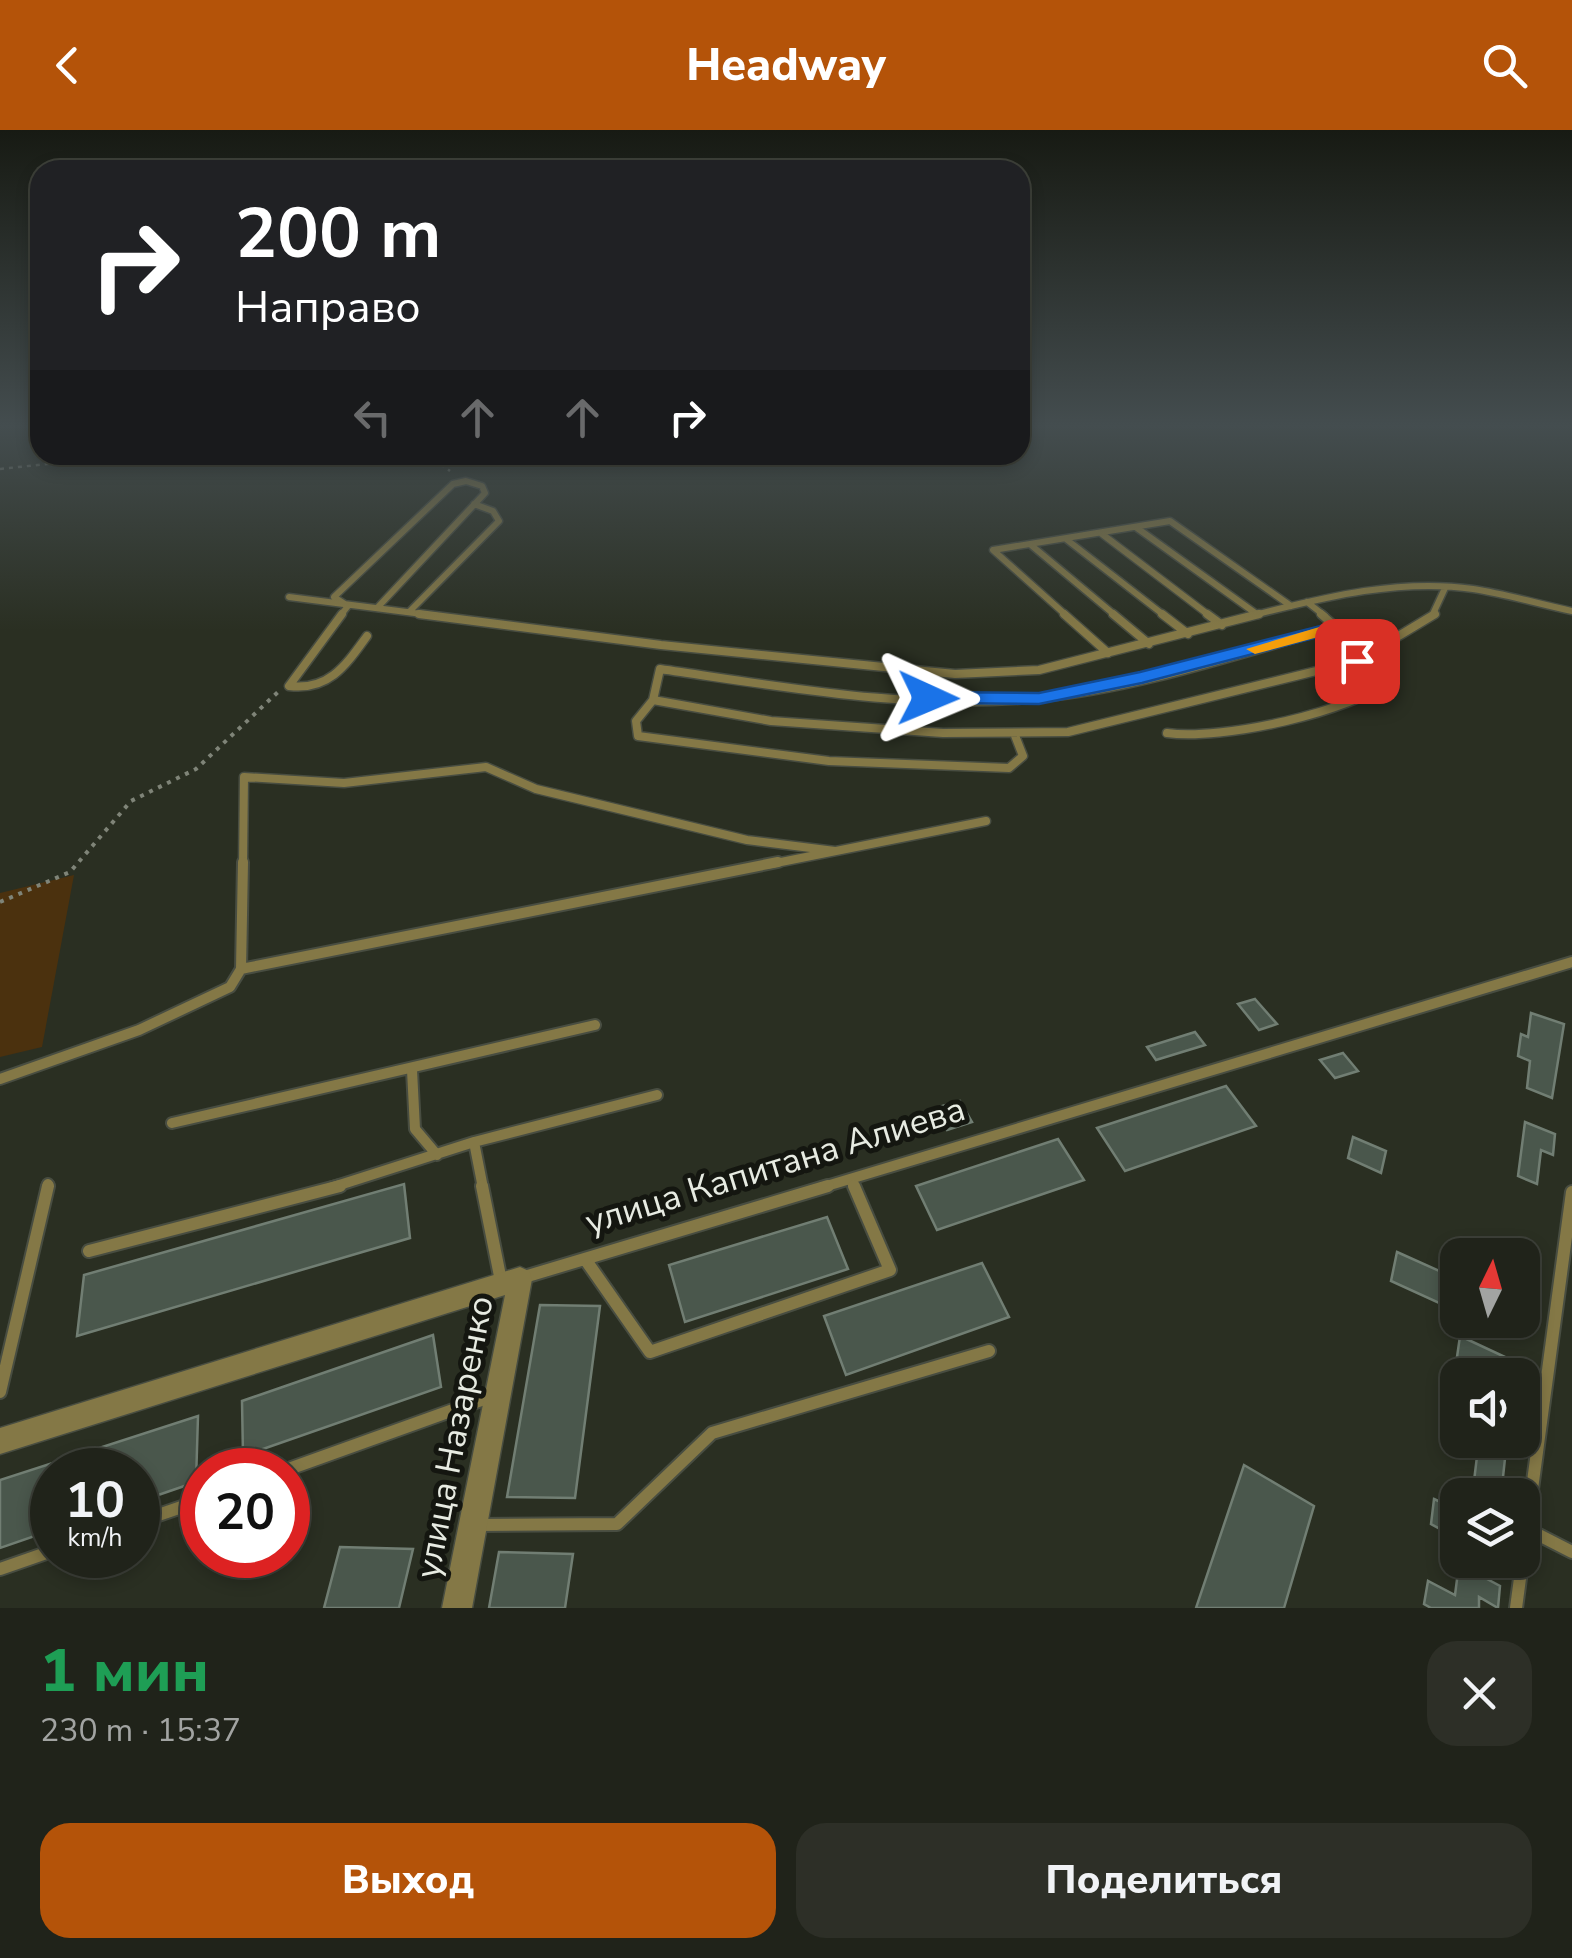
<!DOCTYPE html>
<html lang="ru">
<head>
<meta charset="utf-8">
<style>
	:root { --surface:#20231a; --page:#2d2f27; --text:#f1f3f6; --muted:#a2a4a2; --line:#3d4039; --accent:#b45309 }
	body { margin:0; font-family:"Nunito Sans",sans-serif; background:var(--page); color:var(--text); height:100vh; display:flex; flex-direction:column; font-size:38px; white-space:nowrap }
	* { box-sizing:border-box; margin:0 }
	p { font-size:32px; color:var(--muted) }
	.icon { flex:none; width:55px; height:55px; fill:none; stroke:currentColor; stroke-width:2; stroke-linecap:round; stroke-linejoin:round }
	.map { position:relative; height:1478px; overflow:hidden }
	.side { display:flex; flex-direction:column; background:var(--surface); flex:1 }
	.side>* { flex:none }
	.hud { position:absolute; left:30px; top:30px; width:1000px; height:305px; border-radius:30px; box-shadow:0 5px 15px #0003,0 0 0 2px var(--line); background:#202124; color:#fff; overflow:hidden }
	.needle { width:65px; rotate:5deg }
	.buttons { position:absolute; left:1440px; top:1108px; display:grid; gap:20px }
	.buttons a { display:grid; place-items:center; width:100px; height:100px; border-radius:20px; background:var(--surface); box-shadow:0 5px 15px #0003,0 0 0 2px var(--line); font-size:50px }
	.speed { position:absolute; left:30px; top:1318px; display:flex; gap:20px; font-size:50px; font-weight:700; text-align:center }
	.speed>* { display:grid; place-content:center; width:130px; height:130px; border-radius:50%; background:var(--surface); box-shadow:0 5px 15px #0003,0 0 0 2px var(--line); line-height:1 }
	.speed small { font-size:25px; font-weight:400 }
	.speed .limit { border:15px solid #d22; background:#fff; color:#111 }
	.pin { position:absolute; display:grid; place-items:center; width:85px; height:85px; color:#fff; margin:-42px; border-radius:20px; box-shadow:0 5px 15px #0006 }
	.me { position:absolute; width:110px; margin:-55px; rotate:91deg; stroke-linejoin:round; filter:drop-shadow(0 0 8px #0008) }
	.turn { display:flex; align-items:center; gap:35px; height:210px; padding:0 40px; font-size:45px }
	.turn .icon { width:130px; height:130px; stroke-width:2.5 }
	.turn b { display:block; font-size:70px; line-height:85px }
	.lanes { display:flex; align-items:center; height:95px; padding:0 40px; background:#0003; justify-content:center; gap:50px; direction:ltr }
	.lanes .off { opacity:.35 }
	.round { display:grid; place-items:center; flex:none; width:105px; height:105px; border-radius:30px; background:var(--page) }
	.headline { display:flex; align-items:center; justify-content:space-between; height:170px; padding:0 40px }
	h1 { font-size:60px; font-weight:800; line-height:75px; color:#1e9e55 }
	.cta { display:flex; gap:20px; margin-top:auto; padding:20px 40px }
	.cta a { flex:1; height:115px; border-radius:30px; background:var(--accent); color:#fff; font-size:40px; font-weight:800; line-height:115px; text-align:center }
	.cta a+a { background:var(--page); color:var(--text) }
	header { display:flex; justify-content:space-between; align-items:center; height:130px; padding:0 40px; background:var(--accent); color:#fff; font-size:45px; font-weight:800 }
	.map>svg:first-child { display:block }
	.green { fill:#4b310e }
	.building { fill:#4a574c; stroke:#717e73; stroke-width:2.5 }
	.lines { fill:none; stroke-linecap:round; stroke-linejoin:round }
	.service-far3-casing { stroke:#484d41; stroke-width:9 }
	.service-far2-casing { stroke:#484d41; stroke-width:11 }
	.service-far1-casing { stroke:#484d41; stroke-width:14 }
	.service-casing { stroke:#484d41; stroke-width:16 }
	.minor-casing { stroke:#484d41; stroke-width:3 }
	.path-far1 { stroke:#7f8478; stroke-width:2.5; stroke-dasharray:4 5; stroke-linecap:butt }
	.path { stroke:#7f8478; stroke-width:4; stroke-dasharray:4 6; stroke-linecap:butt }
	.service-far3 { stroke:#847846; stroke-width:6 }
	.service-far2 { stroke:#847846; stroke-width:8 }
	.service-far1 { stroke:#847846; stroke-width:10 }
	.service { stroke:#847846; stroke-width:12 }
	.minor { fill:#847846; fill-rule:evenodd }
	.route { fill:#1a73e8; stroke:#114b97; stroke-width:2.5 }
	.slow { fill:#f59e0b }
	.labels { text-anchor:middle; stroke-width:10; stroke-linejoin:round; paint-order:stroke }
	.near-street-label { font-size:35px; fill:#e7ebe2; stroke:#141610 }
</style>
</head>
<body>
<header><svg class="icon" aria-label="back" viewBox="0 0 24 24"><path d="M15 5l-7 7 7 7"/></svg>Headway<svg class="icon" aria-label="search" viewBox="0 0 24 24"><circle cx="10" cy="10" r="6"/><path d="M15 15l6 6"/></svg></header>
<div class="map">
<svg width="1572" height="1478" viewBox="0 0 1572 1478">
	<rect width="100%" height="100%" fill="#2a2f22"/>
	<path class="green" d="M74 745 42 917 0 927V763Z"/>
	<path class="building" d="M1255 869 1277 894 1259 900 1238 874Z
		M1531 883 1564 894 1552 968 1527 958 1530 931 1518 926 1521 904 1528 907Z
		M1195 902 1205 915 1156 930 1147 917Z
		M1343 923 1358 941 1335 948 1320 930Z
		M1226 956 1256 996 1125 1041 1097 998Z
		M960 971 972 992 947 1000 935 978Z
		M1525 992 1555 1004 1553 1025 1541 1020 1537 1054 1518 1046Z
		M1353 1007 1386 1021 1381 1043 1348 1028Z
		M1058 1009 1084 1050 937 1100 916 1056Z
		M404 1054 410 1108 77 1206 84 1145Z
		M827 1087 848 1139 685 1192 669 1135Z
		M1397 1122 1455 1148 1450 1178 1391 1151Z
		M982 1133 1009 1187 846 1245 824 1186Z
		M540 1175 600 1176 575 1368 507 1367Z
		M433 1205 441 1257 243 1326 242 1271Z
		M1460 1206 1518 1233 1517 1245H1495L1457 1227Z
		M198 1286 196 1352 138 1372V1340H52V1400L0 1418V1350Z
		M1479 1310H1507L1503 1347 1510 1350 1508 1365 1474 1351Z
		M1244 1335 1314 1376 1284 1478H1196Z
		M1434 1369 1458 1380V1409L1431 1394Z
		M340 1417 413 1419 399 1478H324Z
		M499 1422 573 1424 565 1478H489Z
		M1459 1434 1500 1456 1498 1478 1479 1467V1478H1431L1424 1474 1428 1451 1455 1465Z"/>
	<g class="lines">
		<defs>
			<path id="service-far3" d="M1137 398 1258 485
				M1102 404 1210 486
				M1066 409 1165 486
				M1031 415 1116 486
				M289 467 438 486
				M1307 472 1325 486
				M410 481 499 391 493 381 474 374
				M340 486 348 476 334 467 453 354 466 351 482 356 485 363 378 477
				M1067 486 993 420 1170 391 1291 476
				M1250 486C1322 468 1398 448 1473 459 1506 464 1539 474 1572 481
				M1432 486 1445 458"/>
			<path id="service-far2" d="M342 484 289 556C329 561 346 535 367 506
				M419 484 661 515 955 544 1039 540 1259 484
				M1064 484 1108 523
				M1113 484 1149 514
				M1162 484 1188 504
				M1207 484 1222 495
				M653 570 660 539C785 557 912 581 1039 568 1140 558 1238 524 1335 497
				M1014 603 1023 626 1009 638 829 631 638 606 636 591 653 570 771 591 943 603 1068 602 1357 531 1435 484
				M1167 603C1220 611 1353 582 1394 548L1321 484
				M243 735 244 647 344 653 486 637 536 659 747 710 835 721
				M766 735 986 691"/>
			<path id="service-far1" d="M241 839 243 732
				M412 940 415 999 437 1025
				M0 949 139 900 230 857 241 839 778 732
				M172 993 595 895
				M474 1012 483 1058
				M851 1049 855 1058
				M47 1058 48 1054
				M330 1058 474 1012 657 965
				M820 1058 1572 832"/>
			<path id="service" d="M482 1056 501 1151
				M89 1121 340 1056
				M585 1129 650 1222 890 1140 854 1056
				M521 1148 828 1056
				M0 1262 48 1056
				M286 1340 495 1265
				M138 1392 202 1370
				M475 1395 617 1394 712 1303 989 1221
				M1527 1399 1572 1422
				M0 1439 52 1421
				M1516 1478 1572 1062"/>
			<path id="minor" d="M520 1137 529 1141 532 1149 472 1478H442L505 1165 0 1324V1298Z"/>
		</defs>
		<use href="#service-far3" class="service-far3-casing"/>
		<use href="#service-far2" class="service-far2-casing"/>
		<use href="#service-far1" class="service-far1-casing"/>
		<use href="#service" class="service-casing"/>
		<use href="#minor" class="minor-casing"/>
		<path class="path-far1" d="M439 325 442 335 450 341
			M0 339 131 325"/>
		<path class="path" d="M0 772 70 742 131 671 196 639 278 562"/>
		<use href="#service-far3" class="service-far3"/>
		<use href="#service-far2" class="service-far2"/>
		<use href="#service-far1" class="service-far1"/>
		<use href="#service" class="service"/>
		<use href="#minor" class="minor"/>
	</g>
	<linearGradient id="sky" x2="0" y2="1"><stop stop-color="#171a13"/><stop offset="0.59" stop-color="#444d4f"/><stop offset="1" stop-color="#444d4f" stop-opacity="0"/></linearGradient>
	<rect width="1572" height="501" fill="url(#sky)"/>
	<path class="route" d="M1336 492 1378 520V527L1363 535H1351L1348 531 1359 523 1333 503 1142 553 1039 574 928 573 919 568 928 562 1039 563 1140 542Z"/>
	<path class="slow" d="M1336 492 1351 501V508H1339L1333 503 1255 524 1246 519Z"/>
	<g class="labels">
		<g class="near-street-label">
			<text transform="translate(775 1035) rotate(-17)" y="12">улица Капитана Алиева</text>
			<text transform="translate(454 1307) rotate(-79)" y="12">улица Назаренко</text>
		</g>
	</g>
</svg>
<div class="buttons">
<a><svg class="needle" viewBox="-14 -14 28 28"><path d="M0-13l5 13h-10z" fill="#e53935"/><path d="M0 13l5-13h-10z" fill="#a2a4a2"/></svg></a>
<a><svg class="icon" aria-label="sound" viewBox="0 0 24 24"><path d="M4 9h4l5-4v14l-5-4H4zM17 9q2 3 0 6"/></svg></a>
<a><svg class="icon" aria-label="layers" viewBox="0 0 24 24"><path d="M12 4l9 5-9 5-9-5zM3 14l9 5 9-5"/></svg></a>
</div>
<div class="speed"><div>10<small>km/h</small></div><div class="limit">20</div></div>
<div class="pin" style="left:1357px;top:531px;background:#d93025"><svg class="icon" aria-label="arrive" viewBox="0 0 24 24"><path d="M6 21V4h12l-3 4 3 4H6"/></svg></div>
<svg class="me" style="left:928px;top:568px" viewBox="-20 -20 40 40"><path d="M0-17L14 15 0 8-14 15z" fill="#1a73e8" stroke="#fff" stroke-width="4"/></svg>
<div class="hud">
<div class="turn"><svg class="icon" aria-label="right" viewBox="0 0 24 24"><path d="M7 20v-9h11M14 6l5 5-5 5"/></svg><div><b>200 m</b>Направо</div></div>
<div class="lanes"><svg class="icon off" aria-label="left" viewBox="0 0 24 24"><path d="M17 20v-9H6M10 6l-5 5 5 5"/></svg><svg class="icon off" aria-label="ahead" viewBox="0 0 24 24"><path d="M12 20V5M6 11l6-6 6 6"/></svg><svg class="icon off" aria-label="ahead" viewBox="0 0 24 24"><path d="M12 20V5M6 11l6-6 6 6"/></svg><svg class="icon" aria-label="right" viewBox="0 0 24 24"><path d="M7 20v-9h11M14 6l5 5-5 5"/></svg></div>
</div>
</div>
<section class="side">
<div class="headline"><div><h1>1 мин</h1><p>230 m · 15:37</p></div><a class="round"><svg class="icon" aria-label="close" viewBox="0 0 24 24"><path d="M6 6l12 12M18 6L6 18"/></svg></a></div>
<div class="cta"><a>Выход</a><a>Поделиться</a></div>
</section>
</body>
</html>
